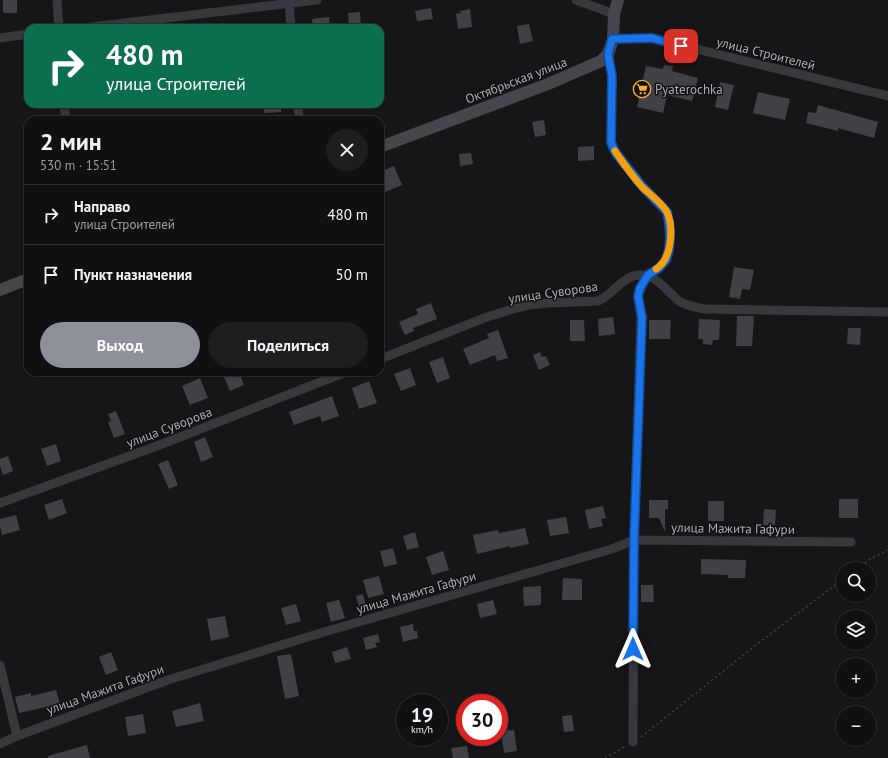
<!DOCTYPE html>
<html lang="ru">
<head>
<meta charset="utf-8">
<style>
	:root { --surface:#101012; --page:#1e1e20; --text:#f1f3f6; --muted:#9c9d9f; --line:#303032; --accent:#8c9099 }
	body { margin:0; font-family:"PT Sans",sans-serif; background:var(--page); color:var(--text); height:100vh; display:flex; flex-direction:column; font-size:15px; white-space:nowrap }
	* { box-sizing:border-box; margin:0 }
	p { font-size:13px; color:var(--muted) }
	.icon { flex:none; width:22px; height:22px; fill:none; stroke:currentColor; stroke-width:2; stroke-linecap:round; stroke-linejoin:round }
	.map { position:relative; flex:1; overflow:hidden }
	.panel { position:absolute; left:24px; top:116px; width:360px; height:260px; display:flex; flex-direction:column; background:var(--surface); border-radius:12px; box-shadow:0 1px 3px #0004,0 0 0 1px var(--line) }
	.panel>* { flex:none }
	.banner { position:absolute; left:24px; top:24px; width:360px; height:84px; border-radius:12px; box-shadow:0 1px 3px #0004,0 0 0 1px var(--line); background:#0b6e4f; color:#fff; overflow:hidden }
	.controls { position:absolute; left:836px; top:562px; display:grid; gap:8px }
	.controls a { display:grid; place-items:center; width:40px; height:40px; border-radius:50%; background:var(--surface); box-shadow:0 1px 3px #0004,0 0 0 1px var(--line); font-size:20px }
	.speed { position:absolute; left:396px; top:694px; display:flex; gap:8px; font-size:20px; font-weight:700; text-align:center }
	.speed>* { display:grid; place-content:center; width:52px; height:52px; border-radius:50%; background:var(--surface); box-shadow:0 1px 3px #0004,0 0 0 1px var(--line); line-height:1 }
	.speed small { font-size:10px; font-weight:400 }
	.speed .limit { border:6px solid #d22; background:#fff; color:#111 }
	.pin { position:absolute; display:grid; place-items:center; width:34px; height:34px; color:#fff; margin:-17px; border-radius:8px; box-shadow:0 2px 6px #0006 }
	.me { position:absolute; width:44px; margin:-22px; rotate:0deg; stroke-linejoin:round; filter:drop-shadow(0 0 3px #0008) }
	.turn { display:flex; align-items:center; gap:14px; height:84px; padding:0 16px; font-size:18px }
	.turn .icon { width:52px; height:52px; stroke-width:2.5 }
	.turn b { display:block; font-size:28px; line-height:34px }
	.round { display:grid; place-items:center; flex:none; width:42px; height:42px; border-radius:21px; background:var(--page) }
	.headline { display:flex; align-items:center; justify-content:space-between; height:68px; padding:0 16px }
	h1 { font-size:24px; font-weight:700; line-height:30px }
	.primary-button { display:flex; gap:8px; margin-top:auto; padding:8px 16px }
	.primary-button a { flex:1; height:46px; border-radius:24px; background:var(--accent); color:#fff; font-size:16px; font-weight:700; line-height:46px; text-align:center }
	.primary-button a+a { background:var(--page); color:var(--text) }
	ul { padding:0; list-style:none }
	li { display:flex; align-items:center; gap:12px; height:60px; padding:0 16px; border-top:1px solid var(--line) }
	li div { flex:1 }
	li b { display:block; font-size:15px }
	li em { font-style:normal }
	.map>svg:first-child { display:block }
	.building { fill:#404145 }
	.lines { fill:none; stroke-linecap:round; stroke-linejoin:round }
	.path { stroke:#3d3f44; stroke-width:1.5; stroke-dasharray:2 3; stroke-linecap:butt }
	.street { stroke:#37383d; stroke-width:9 }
	.secondary { stroke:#45474d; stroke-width:12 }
	.route-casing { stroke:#114b97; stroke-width:10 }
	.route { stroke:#1a73e8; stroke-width:7 }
	.slow { stroke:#f59e0b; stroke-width:7 }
	.labels { text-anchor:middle; stroke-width:3; stroke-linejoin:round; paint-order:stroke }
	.street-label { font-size:13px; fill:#a8adb8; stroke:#111113 }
	.poi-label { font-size:13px; fill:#a8adb8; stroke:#111113; text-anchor:start }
</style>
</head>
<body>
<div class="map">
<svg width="888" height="758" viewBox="0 0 888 758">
	<rect width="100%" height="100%" fill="#161618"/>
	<path class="building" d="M3 0H17V13H3Z
		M431 8 433 19 417 21 415 11Z
		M470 9 472 27 458 29 456 14 461 13 460 11Z
		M360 12 361 28H349L348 13Z
		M329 17 330 28H313L312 19Z
		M529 24 533 41 520 44 517 26Z
		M664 65 673 66 672 71 698 78 692 101 667 95 663 113 637 107 646 66 663 69Z
		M720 82 734 85 728 110 715 107Z
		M758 92 790 99 785 120 753 113Z
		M264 104H281V112L264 113Z
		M818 105 878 122 874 138 838 128V131L806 123 808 112 816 113Z
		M544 120 546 135 535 137 532 122Z
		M594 146V160L578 161V147Z
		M471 153 473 164 460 166 459 154Z
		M394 166 402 185 380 194V172Z
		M734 267 754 270 750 290 742 289 740 299 729 297Z
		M431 303 437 319 413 328 414 331 405 335 399 322 418 314 416 309Z
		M737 316H754L752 346H736Z
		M613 317 615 334 599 336 598 319Z
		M699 319 720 320 719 340H713L712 345 703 344V339H698Z
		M570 320H584L585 341H570Z
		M649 320H671L670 339H649Z
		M848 328H861L860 345 847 344Z
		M498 330 508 358 497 361 495 355 470 365 463 349 489 338 487 334Z
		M540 352 542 357 546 356 550 365 539 370 533 355Z
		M443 357 450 378 437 383 429 362Z
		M410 368 416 385 401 391 394 374Z
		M222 372H239L244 385 230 391Z
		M200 378 208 398 190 405 182 386Z
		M369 381 377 403 359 409 352 388Z
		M332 396 339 416 322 422 320 416 294 425 289 412Z
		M116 411 125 434 114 438 108 422 111 421 108 414Z
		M205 437 213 457 201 462 194 442Z
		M56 444 61 461 47 466 41 449Z
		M8 456 13 471 3 475 0 466V459Z
		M168 460 178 485 169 489 158 464Z
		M62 499 67 513 49 520 44 505Z
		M839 499H858V518H839Z
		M649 500H668V509H665V532L659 518H649Z
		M708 501H724V521H708Z
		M603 506 606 518 601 519 603 526 589 529 585 510Z
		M764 509 776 510 775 525H763Z
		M16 515 20 530 2 535 0 526V519Z
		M566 517 569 533 550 536 547 520Z
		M525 528 529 544 510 548V546L477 554 473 535 498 530 499 533Z
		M415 532 419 547 407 550 403 536Z
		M393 548 397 564 384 567 380 551Z
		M443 551 449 570 432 575 426 557Z
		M701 559 746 560 745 578H728V575L701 574Z
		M379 576 384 594 368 598 363 580Z
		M563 578 582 579V600H562Z
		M641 585H653L654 602H641Z
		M541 586V605L524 606 523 587Z
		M363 594 367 608 360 610 356 596Z
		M339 600 345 618 331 622 326 603Z
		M493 600 497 614 480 618 477 604Z
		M296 604 301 621 286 625 281 608Z
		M225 616 229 637 211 641 207 619Z
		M413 624 414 631H417L418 638 403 642 400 627Z
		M378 634 380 642 375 643 377 647 366 650 363 638Z
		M347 647 351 659 335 663 332 652Z
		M111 652 118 670 106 675 99 657Z
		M291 654 299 696 285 699 277 656Z
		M56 690 60 704 19 713 15 697 31 693V696Z
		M200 703 204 721 176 727 172 711Z
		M143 714 146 733 128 736 125 717Z
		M572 715 574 731 564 732 562 716Z
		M514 730 517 751 504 753 501 731Z
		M87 745 90 758H48V756Z
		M467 746 469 758H453L451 748Z"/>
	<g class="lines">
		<path class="path" d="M857 569 870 559 888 550
			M641 737 761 641 843 579
			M605 758 626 746"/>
		<path class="street" d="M57 0 59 28
			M289 0 291 28
			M576 0 614 14
			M83 28 317 0
			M0 38 28 34
			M613 39 652 38 888 96
			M608 54 612 76 611 142 615 151 642 186 667 212 669 223 670 237 669 250 665 261 659 268 647 275 638 296 641 317 634 540 633 742
			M64 104 66 120
			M298 104 299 120
			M380 359 487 317 513 309 529 305 548 303 598 301C612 295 619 281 633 276 654 270 664 289 679 301 686 306 696 307 705 309L888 312
			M0 503 157 446 346 372
			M0 665 17 736
			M0 744 17 736 168 680 324 632 612 549 634 540 851 542"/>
		<path class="secondary" d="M380 147 548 84 601 61 608 54 613 39 614 14 618 0
			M0 290 28 279"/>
	</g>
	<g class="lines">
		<defs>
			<path id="route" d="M633 649 634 540 642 317 638 296 640 288 648 275 659 268 666 260 669 250 670 237 669 223 667 212 642 186 615 152 611 142 612 76 608 54 612 39 652 38 681 46"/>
		</defs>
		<use href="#route" class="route-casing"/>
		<use href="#route" class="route"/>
		<path class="slow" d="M615 151C623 163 633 177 643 188 651 195 662 203 667 212 674 228 672 259 656 269"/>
	</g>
	<defs>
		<symbol id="supermarket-ring" viewBox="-11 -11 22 22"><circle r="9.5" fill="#111113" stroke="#f2b134" stroke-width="1.5"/><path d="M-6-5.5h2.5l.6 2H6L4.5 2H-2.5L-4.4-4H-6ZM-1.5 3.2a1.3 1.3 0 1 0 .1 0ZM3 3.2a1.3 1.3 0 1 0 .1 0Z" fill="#f2b134"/></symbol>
	</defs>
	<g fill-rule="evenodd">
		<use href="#supermarket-ring" x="632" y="79" width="20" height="20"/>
	</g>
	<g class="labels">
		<g class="street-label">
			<text transform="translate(766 53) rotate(14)" y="5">улица Строителей</text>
			<text transform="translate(516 80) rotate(-21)" y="5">Октябрьская улица</text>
			<text transform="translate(553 292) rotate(-8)" y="5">улица Суворова</text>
			<text transform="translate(169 427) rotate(-21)" y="5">улица Суворова</text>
			<text transform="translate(733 528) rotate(1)" y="5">улица Мажита Гафури</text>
			<text transform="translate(416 592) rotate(-16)" y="5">улица Мажита Гафури</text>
			<text transform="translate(105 689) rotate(-20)" y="5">улица Мажита Гафури</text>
		</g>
		<g class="poi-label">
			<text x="655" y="94">Pyaterochka</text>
		</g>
	</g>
</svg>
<div class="controls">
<a><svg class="icon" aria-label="search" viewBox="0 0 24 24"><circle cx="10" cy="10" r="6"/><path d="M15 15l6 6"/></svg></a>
<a><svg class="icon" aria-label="layers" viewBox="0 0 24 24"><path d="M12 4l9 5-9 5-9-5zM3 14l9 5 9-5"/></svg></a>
<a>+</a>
<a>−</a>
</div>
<div class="speed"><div>19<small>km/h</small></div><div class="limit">30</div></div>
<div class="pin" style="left:681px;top:46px;background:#d93025"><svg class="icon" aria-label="arrive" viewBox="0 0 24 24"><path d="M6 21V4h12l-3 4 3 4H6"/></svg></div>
<svg class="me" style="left:633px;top:649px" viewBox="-20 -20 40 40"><path d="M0-17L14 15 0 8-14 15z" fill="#1a73e8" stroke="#fff" stroke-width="4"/></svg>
<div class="banner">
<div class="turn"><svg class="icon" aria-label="right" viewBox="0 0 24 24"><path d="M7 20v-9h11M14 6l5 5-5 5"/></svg><div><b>480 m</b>улица Строителей</div></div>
</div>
<section class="panel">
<div class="headline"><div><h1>2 мин</h1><p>530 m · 15:51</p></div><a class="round"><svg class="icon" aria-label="close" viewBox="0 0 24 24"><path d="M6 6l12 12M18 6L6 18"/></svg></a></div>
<ul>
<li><svg class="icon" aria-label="right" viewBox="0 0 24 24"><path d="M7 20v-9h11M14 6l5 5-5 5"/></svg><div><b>Направо</b><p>улица Строителей</p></div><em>480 m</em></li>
<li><svg class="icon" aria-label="arrive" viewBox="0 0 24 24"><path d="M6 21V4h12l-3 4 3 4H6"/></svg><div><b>Пункт назначения</b></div><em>50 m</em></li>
</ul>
<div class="primary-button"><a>Выход</a><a>Поделиться</a></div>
</section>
</div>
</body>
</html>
